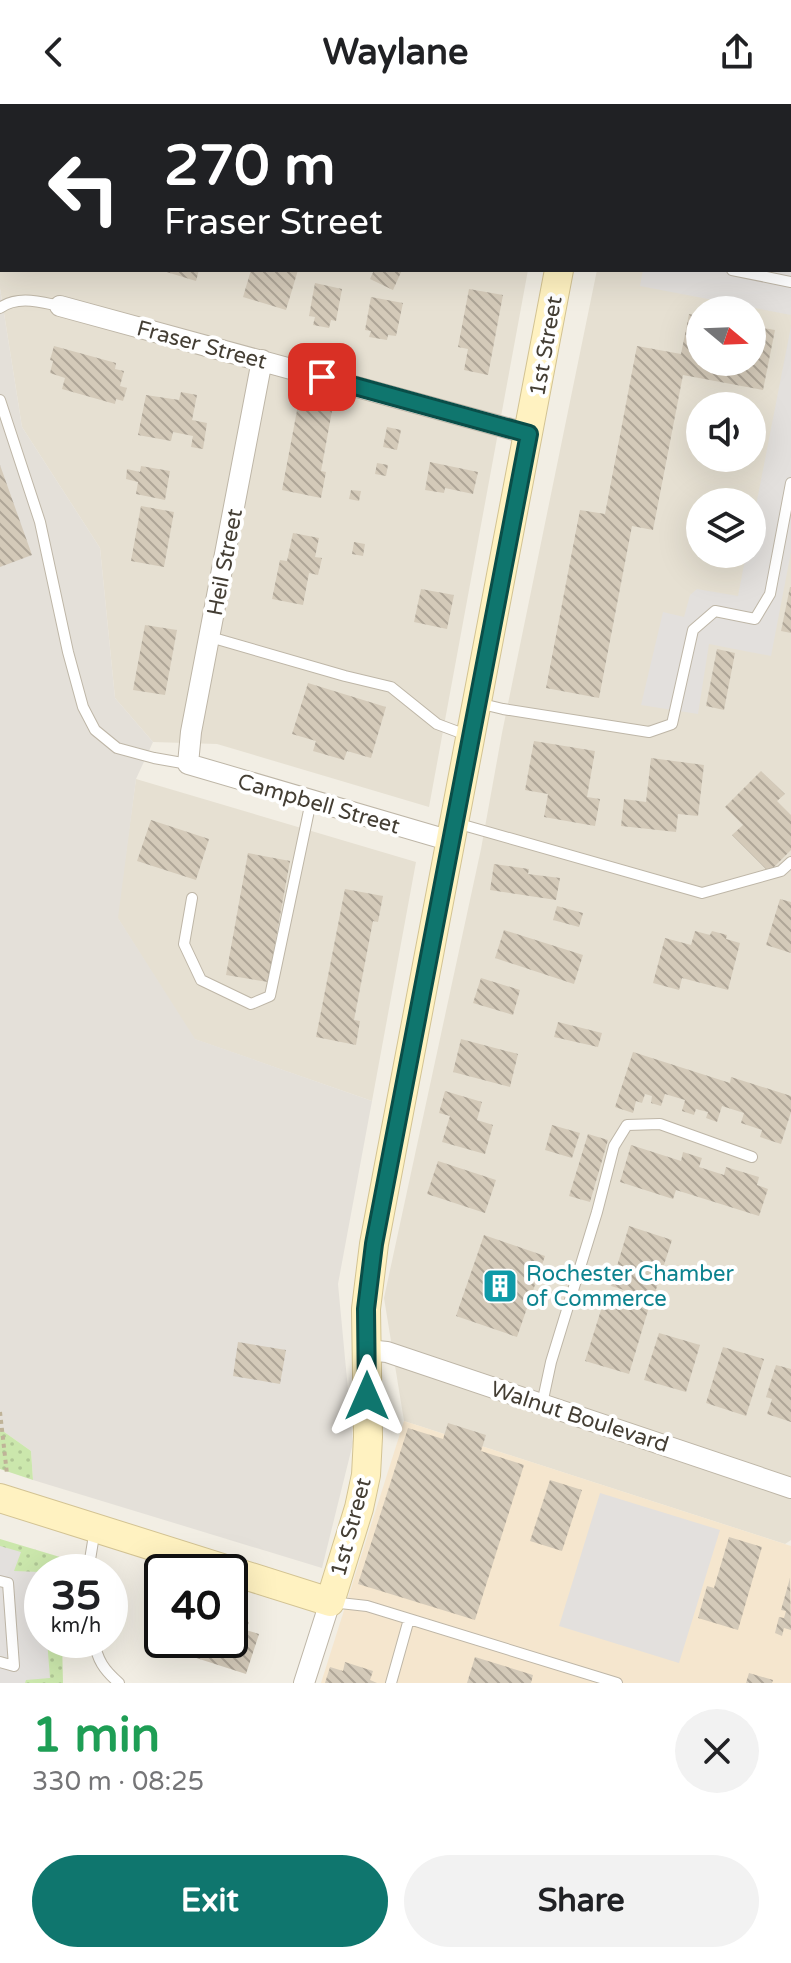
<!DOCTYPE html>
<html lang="en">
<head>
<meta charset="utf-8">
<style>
	:root { --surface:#fff; --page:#f2f2f2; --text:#202124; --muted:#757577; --accent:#0f766e }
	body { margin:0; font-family:"Varela Round",sans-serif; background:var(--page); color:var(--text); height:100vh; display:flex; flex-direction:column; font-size:30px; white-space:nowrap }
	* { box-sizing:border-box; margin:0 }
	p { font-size:26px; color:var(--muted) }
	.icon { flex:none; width:44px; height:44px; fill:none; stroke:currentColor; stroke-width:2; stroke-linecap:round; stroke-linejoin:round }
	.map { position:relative; height:1579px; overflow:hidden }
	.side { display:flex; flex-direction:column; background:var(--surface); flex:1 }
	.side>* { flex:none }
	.guide { position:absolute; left:0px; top:0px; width:792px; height:168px; box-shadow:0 8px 32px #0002; background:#202124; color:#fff; overflow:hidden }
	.needle { width:52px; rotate:109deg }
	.fabs { position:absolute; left:686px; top:192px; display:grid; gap:16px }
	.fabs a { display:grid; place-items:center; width:80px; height:80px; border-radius:50%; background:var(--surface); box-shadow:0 8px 32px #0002; font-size:40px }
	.speed { position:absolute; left:24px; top:1450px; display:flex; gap:16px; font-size:40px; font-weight:700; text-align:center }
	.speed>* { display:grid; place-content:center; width:104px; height:104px; border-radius:50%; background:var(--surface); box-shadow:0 8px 32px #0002; line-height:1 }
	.speed small { font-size:20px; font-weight:400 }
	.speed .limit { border:4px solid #111; border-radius:12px; background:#fff; color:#111 }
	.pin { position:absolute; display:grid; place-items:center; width:68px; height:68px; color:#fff; margin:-34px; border-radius:16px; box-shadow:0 4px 12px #0006 }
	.me { position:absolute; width:88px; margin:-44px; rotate:0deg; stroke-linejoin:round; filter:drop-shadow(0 0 6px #0008) }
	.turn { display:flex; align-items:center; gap:28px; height:168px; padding:0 32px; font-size:36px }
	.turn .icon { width:104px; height:104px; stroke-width:2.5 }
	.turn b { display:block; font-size:56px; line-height:68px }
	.round { display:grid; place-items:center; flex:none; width:84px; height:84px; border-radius:42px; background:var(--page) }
	.headline { display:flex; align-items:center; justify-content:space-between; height:136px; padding:0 32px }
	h1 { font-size:48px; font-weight:700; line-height:60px; color:#1e9e55 }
	.action { display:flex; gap:16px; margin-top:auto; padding:16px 32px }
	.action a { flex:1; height:92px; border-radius:48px; background:var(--accent); color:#fff; font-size:32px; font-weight:700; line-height:92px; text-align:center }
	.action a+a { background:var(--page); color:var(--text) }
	header { display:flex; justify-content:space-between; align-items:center; height:104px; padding:0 32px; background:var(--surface); font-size:36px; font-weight:700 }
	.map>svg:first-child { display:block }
	.residential { fill:#e6e0d2; fill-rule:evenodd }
	.commercial { fill:#f5e6ce }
	.industrial { fill:#e4e0d9 }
	.grass { fill:url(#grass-dots) }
	.parking { fill:#e3e0dd }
	.building { fill:url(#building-back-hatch) }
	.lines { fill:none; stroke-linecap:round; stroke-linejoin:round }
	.lane-casing { stroke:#beb6a7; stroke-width:12 }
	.street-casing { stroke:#beb6a7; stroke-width:22 }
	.secondary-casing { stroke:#d3c393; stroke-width:30 }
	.path { stroke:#bfb398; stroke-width:4; stroke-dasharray:4 4; stroke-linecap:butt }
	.lane { stroke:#fff; stroke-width:10 }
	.street { stroke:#fff; stroke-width:20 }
	.secondary { stroke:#fff2c1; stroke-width:28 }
	.route-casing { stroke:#0a4d48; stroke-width:20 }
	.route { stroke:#0f766e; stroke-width:14 }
	.labels { text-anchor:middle; stroke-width:8; stroke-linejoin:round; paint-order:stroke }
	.street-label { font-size:22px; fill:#443e34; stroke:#fff }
	.culture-label { font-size:22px; fill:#0d838f; stroke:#fff; text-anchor:start }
</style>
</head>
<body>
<header><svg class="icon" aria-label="back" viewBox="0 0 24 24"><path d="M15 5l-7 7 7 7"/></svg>Waylane<svg class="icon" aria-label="share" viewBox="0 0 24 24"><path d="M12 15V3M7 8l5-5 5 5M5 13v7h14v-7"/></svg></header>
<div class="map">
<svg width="791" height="1579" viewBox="0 0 791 1579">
	<defs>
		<pattern id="grass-dots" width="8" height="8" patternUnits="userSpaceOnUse" patternTransform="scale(2)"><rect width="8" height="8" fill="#cbe7ac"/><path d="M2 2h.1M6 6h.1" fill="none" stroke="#b0c795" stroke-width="1.8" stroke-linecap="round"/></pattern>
		<pattern id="building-back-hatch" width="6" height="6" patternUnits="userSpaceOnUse" patternTransform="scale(2)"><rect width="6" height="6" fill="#d4cab9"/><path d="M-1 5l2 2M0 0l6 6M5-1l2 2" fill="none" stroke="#aea597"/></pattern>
	</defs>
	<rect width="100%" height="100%" fill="#f2eee4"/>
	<path class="residential" d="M0 0H262L268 2H2V166H528L429 703 217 640 153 638 115 594 100 444 22 323 0 184Z
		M379 0H562V2H385Z
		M632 0H791V1436L785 1440 404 1317 384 1194 481 745 502 629 597 166H790V2H631ZM700 206H752V258H700ZM700 302H752V354H700ZM700 398H752V450H700Z
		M136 675 416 758 372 997 194 935 117 813Z"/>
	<path class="commercial" d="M404 1317 791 1442V1579H321Z"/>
	<path class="industrial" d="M0 184 22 323 100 444 115 594 153 638 136 675 118 814 195 935 372 997 338 1180 353 1339 322 1464 33 1376 31 1347 0 1325Z"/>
	<path class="grass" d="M0 1325 31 1347 33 1376 0 1365Z
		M0 1435 60 1453V1468H42V1536H62L63 1579H21L0 1571Z"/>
	<path class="parking" d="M643 166H791V211L640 182Z
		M791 222V448L771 552 709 540 698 610 641 601 663 508 684 513 690 491 697 485 738 492 746 450H752V422Z
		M600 1389 720 1426 679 1559 559 1522Z
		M0 1442 21 1448 14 1467 41 1468 42 1536H47L50 1574 26 1576 25 1579H0Z"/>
	<path class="building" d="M160 166H199L196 177Z
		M251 166 263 168 264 166H298L286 206 243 193Z
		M374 166H402L393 186 370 175Z
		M315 179 342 185 336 217 331 216 329 224 313 221 315 213 309 212Z
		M469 185 503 191 488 271 464 266 468 245 458 243Z
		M371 193 403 199 396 232 388 231 387 236 369 233 371 227 365 226Z
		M689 210 700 212V258H752V222L775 226 763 286 683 271 653 426 632 422 599 594 546 584 580 406 605 410 637 242 681 250Z
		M54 242 116 259 115 265 124 267 120 282 127 284 123 297 116 295 115 300 62 285 65 274 50 269 53 257 50 256Z
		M181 288 197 291 192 316 207 319 203 345 191 343 193 332 173 328 171 337 138 331 146 291 179 296Z
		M298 301 332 307 321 367 326 368 321 394 282 386Z
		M387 323 401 326 397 346 383 343Z
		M430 358 478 368 473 390 445 384 444 389 425 386Z
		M377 359 388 361 386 372 375 370Z
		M0 361 32 451 0 463Z
		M141 362 170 367 165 396 136 390 138 378 126 375 127 365 140 368Z
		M351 386 361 387 359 397 349 395Z
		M141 402 174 408 164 463 131 457Z
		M293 429 319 434 315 453 322 454 318 471 309 469 303 501 272 495 280 456 287 457Z
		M354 438 365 440 363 452 352 450Z
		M790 483H791V529L781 527Z
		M421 485 454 491 447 525 414 518Z
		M145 521 177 526 165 591 133 586Z
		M717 545 735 549 724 606 706 602Z
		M308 579 386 603 371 654 347 647 344 656 313 647 316 637 292 630Z
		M534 637 595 647 587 693 600 695 595 722 544 713 548 690 525 686Z
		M651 654 704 661 698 712 678 710 676 728 621 722 624 695 646 698Z
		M761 667 785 690 777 697 791 711V746L769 768 732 731 743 721 725 703Z
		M151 716 209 735 196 776 137 757Z
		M248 749 290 757 268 878 226 871Z
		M494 760 529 765 528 770 560 774 556 796 490 786Z
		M345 785 383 792 378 818 373 817 354 916 360 917 356 941 316 933Z
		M780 795 791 798V849L766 841Z
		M557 802 583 809 579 823 553 816Z
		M504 826 583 851 574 880 495 854Z
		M695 827 710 831 712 827 727 831 726 835 740 839 728 886 682 874 679 886 653 879 665 834 691 841Z
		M481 874 520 886 513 911 473 899Z
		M558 918 602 929 598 943 554 933Z
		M461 935 518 950 510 983 453 968Z
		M633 948 730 979 731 973 791 992V1008L781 1040 760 1033 762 1026 741 1019 744 1009 722 1002 717 1018 706 1014 708 1008 696 1005 694 1011 682 1007 685 996 665 990 661 1002 651 999 652 992 645 990 642 999 636 997 633 1009 615 1003Z
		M445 987 482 998 477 1016 493 1021 485 1050 442 1038 450 1012 439 1009Z
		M552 1021 580 1029 572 1054 545 1046Z
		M588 1030 608 1036 590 1098 569 1092Z
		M631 1041 681 1057 683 1048 702 1054 699 1063 724 1071 726 1063 759 1073 757 1081 768 1085 759 1112 676 1086 673 1095 620 1078Z
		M438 1057 496 1076 485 1109 427 1090Z
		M629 1122 672 1136 653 1195 611 1182Z
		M484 1131 545 1152 517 1233 456 1212Z
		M606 1190 649 1203 629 1270 585 1257Z
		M659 1229 700 1241 686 1288 644 1276Z
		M238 1238 286 1246 280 1280 233 1272Z
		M723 1243 764 1255 746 1312 706 1299Z
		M776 1261 791 1265V1318L767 1310 772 1295 766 1293Z
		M448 1319 486 1331 481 1347 524 1361 475 1516 358 1480 408 1324 443 1335Z
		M550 1376 582 1386 562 1447 530 1437Z
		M729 1433 762 1443 738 1526 698 1514 707 1482 714 1484Z
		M790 1474 791 1526 784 1524 782 1532 775 1529 779 1513 784 1514 786 1507 781 1506Z
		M161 1486 162 1536H230V1512L249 1518 246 1526 259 1530 246 1570 156 1541 159 1530 149 1526Z
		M475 1553 533 1571 531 1579H467Z
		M345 1558 373 1567 370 1576 377 1579H325L330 1563 343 1567Z
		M749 1569 773 1576 772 1579H746Z"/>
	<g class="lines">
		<defs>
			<path id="lane" d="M732 166 791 178
				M0 204C18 191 40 198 60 202
				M0 296 40 418 68 548 83 603 95 626 117 644 154 654 188 660
				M210 533 345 572 391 583 437 620 469 632
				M478 599 503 605 649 628 672 620 693 526 715 507 755 515 770 490 791 379
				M456 719 702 789 781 767 791 758
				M192 794 184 840 201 876 251 900 270 892 311 697
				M542 1300 551 1258 597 1108 614 1042 627 1021 660 1020 752 1053
				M88 1468 95 1425
				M0 1477 8 1479 14 1562 0 1558
				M331 1498 367 1502 617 1579
				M94 1536C97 1556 104 1566 119 1579
				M391 1579 409 1515"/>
			<path id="street" d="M320 0 327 2
				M60 202 529 330
				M262 256 191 628 188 660 451 737
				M367 1246 387 1248 791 1384
				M304 1579 330 1498"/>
			<path id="secondary" d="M591 2 592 0
				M0 1394 330 1498 359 1404 366 1371 368 1333 366 1205 374 1140 559 166"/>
		</defs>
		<use href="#lane" class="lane-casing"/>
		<use href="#street" class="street-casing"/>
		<use href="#secondary" class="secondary-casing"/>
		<path class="path" d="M0 1308 7 1370"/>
		<use href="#lane" class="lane"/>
		<use href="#street" class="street"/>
		<use href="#secondary" class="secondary"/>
	</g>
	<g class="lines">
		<defs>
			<path id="route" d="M322 273 529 330 374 1140 366 1205 367 1292"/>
		</defs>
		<use href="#route" class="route-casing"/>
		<use href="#route" class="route"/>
	</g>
	<defs>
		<symbol id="building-square" viewBox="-11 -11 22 22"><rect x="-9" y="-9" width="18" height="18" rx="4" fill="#0f9aa8" stroke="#fff"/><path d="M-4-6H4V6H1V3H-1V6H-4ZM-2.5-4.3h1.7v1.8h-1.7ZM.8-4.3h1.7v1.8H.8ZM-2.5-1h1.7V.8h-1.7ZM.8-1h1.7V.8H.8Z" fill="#fff"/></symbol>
	</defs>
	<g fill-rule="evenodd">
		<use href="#building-square" x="480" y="1162" width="40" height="40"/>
	</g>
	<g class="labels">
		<g class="street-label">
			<text transform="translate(202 240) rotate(15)" y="8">Fraser Street</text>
			<text transform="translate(545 242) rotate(-80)" y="8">1st Street</text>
			<text transform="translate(224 458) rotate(-79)" y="8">Heil Street</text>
			<text transform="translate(319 699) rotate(16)" y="8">Campbell Street</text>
			<text transform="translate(580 1312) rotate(18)" y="8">Walnut Boulevard</text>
			<text transform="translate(350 1423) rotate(-75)" y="8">1st Street</text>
		</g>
		<g class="culture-label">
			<text x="526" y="1177">Rochester Chamber<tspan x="526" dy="25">of Commerce</tspan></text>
		</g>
	</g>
</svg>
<div class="fabs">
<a><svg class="needle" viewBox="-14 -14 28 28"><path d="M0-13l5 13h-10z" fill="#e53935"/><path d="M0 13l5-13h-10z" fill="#757577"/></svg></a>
<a><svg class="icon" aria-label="sound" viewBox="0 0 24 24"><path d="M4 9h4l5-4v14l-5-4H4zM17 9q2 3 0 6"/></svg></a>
<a><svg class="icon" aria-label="layers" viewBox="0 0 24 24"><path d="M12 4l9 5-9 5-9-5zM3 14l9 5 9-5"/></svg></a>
</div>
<div class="speed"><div>35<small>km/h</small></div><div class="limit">40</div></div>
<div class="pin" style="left:322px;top:273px;background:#d93025"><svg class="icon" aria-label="arrive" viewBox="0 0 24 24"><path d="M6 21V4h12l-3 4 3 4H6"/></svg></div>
<svg class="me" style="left:367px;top:1292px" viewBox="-20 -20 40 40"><path d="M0-17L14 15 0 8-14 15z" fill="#0f766e" stroke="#fff" stroke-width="4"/></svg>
<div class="guide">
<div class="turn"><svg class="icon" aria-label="left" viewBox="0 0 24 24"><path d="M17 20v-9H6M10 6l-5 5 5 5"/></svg><div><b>270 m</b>Fraser Street</div></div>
</div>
</div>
<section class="side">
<div class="headline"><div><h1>1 min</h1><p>330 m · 08:25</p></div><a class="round"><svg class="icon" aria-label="close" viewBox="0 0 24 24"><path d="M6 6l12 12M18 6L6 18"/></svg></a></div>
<div class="action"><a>Exit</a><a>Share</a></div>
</section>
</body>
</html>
